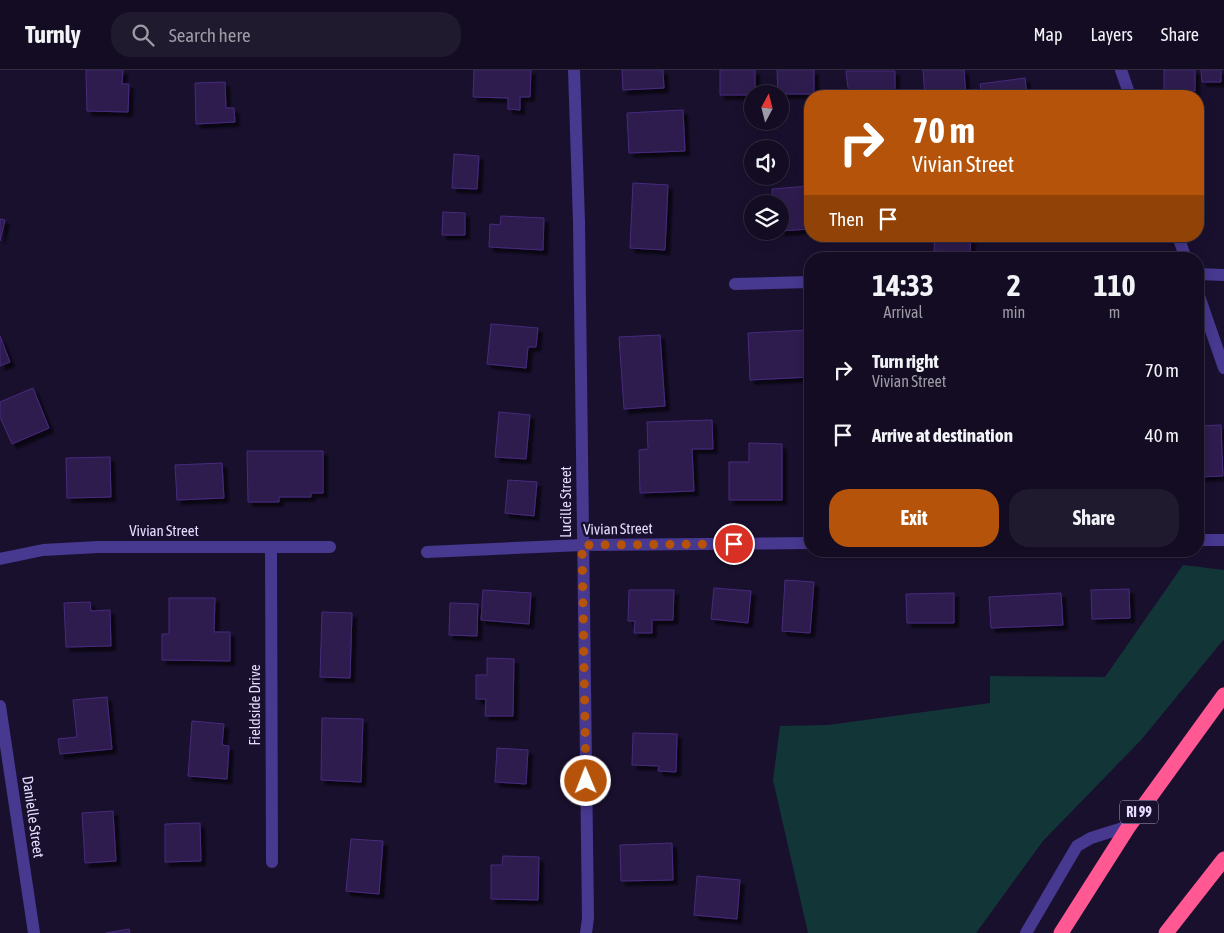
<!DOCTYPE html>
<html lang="en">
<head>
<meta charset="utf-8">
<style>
	:root { --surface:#130c22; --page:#201a2f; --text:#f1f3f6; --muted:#9d9ba5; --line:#322c40; --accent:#b45309 }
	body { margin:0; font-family:"Asap Condensed",sans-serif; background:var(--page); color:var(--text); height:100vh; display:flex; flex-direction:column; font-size:19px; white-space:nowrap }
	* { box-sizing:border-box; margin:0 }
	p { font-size:16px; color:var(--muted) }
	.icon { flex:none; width:28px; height:28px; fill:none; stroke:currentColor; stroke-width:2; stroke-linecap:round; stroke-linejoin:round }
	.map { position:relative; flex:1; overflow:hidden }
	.drawer { position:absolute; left:804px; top:182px; width:400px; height:305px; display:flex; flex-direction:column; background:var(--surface); border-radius:20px; box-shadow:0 2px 12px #0003,0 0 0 1px var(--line) }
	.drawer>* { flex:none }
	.hud { position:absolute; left:804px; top:20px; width:400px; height:152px; border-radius:20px; box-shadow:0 2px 12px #0003,0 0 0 1px var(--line); background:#b45309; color:#fff; overflow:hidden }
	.needle { width:32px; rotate:7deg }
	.controls { position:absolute; left:744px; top:15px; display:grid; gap:10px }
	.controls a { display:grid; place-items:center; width:45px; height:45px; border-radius:50%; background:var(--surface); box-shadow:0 2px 12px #0003,0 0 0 1px var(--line); font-size:25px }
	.pin { position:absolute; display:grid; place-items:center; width:42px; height:42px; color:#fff; margin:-21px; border:2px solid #fff; border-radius:50%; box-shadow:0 1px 5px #0007 }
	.me { position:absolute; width:55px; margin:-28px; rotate:359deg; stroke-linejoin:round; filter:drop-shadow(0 0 4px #0008) }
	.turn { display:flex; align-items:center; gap:18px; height:105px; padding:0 25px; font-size:22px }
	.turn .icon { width:65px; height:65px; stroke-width:2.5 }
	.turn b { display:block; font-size:35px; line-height:42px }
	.then { display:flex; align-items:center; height:48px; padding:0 25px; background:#0003; gap:10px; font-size:19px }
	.eta { display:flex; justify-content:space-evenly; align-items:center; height:85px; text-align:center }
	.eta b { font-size:30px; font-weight:700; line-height:35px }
	.action { display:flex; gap:10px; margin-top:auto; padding:10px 25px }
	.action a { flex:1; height:58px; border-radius:20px; background:var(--accent); color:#fff; font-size:20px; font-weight:700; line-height:58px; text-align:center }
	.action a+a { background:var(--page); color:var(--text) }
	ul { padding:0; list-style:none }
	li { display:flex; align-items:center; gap:15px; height:65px; padding:0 25px }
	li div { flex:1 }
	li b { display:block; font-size:19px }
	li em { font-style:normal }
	header { display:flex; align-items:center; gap:30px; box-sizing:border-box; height:70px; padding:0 25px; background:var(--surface); border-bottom:1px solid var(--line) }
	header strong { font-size:24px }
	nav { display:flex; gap:28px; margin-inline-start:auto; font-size:18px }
	.search { width:350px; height:45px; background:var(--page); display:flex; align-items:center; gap:12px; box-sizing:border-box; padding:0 18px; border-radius:20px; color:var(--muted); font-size:19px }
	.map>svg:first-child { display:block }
	.green { fill:#123538 }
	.building { fill:#2d1b50; stroke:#472b7d; filter:url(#shadow) }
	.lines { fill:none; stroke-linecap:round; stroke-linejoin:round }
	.service { stroke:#473890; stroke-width:12 }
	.minor { stroke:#473890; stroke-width:12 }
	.motorway { stroke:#ff5892; stroke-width:15 }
	.route { stroke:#b45309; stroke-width:9; stroke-dasharray:0 16.2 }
	.labels { text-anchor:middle; stroke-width:5; stroke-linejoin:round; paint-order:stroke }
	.shield { fill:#19102e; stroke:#a8a0c0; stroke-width:1 }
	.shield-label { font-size:14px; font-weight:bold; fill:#e5ddff }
	.street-label { font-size:15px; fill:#e5ddff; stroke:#19102e }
</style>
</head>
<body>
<header>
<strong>Turnly</strong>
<div class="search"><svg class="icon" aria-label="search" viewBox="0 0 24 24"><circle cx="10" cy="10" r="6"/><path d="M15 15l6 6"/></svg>Search here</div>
<nav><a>Map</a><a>Layers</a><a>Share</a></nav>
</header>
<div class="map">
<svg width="1224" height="863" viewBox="0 0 1224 863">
	<defs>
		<filter id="shadow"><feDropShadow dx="4.5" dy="4.5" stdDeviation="1" flood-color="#0009"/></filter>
	</defs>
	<rect width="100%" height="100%" fill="#19102e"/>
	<path class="green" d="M1183 495 1224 500V569L1141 670 1043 771 976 863H808L773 710 780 656 828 655 990 633V606L1105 607Z"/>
	<path class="building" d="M86 0H123L122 14H129L128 42 87 41Z
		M474 0H531L530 27H520V40L508 39V28L473 27Z
		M622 0H663L664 18 623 20Z
		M720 0H755V24H752V25H720Z
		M777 0H814V24H778Z
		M923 0H964L966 26H925Z
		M1164 0H1195V21H1164Z
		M1201 0H1221V12H1202Z
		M846 1H895V26H849Z
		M1025 8 1027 26H982L980 14Z
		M225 12 226 38H234L235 52 196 54 195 13Z
		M1101 21 1102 26H1072Z
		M683 40 685 81 629 83 627 43Z
		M454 84 479 86 477 119 452 118Z
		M633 113 668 115 665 180 630 178Z
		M810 116V159L780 161V134H773L772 119Z
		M443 142 465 143V165H442Z
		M501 146 544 148 543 180 489 177 490 154 500 155Z
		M0 149 5 150 0 171Z
		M935 166H971L970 183 934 181Z
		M491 254 538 258 536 277H528L526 298 487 294Z
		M810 260V307L750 310 748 263Z
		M660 265 665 336 624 339 619 267Z
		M0 266 10 292 0 296Z
		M33 318 49 358 12 374 0 347V332Z
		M499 342 530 345 526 389 495 387Z
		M712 350 713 379H692L694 421 640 423 639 380 648 379 647 352Z
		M1221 355 1223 406 1198 407V356Z
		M749 373 782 374V430H729V392H749Z
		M247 381H323V423H311V427H279V432H248Z
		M110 387 111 427 67 428 66 388Z
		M222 393 224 428 177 430 175 395Z
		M508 410 537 412 534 446 505 443Z
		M785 510 814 512 810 563 782 561Z
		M714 518 751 521 748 553 711 549Z
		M1129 519 1130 548 1092 549 1091 520Z
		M483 520 531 523 529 554 481 550Z
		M629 520H674L673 550H652V563H634L635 551H628Z
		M954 523V553H907L906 524Z
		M1061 523 1063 555 991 558 989 527Z
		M169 528H215L214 562H230V591L162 590V564H169Z
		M90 532 91 541 110 540 111 576 66 577 64 533Z
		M450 533 478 534 477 566 449 565Z
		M322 542 352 543 350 608 320 607Z
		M487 588 514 589 513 646H485L486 629H476V605H487Z
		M107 627 112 679 60 684 58 669 77 667 73 630Z
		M322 648 363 649 361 712 321 710Z
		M192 651 224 654 222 675 229 676 227 709 188 706Z
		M633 663 677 664 676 702 658 701 659 696 632 695Z
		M497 678 528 680 526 714 495 712Z
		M113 741 116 791 85 793 82 743Z
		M200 753 201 791 165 792V754Z
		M351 769 383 771 379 824 346 821Z
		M672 773 673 810 621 811 620 775Z
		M503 786 539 787 538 830 491 829V795H502Z
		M697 806 740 810 737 849 694 845Z
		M129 859 130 863H106Z"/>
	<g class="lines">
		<path class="service" d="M1026 863 1077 776 1091 768 1129 756"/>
		<path class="minor" d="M574 0 579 152 588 848 586 863
			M1121 0 1130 26
			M1178 166 1186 189
			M1198 204 1224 205
			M735 214 810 212
			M1198 223 1224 298
			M1198 470H1224
			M271 477 272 792
			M427 482 582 475 810 473
			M0 489 43 480 98 477H330
			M0 636 34 863"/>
		<path class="motorway" d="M1061 863 1129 756 1224 625
			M1166 863 1224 789"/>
	</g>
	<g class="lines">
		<path class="route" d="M586 711 582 475 734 474"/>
	</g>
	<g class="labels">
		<rect class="shield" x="1120" y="730.5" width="38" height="23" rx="4"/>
		<g class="shield-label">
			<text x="1139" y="747">RI 99</text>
		</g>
		<g class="street-label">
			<text transform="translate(566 432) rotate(-90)" y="5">Lucille Street</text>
			<text transform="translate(618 459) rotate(-1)" y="5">Vivian Street</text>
			<text x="164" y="466">Vivian Street</text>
			<text transform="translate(255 635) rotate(-90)" y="5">Fieldside Drive</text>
			<text transform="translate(33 747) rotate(82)" y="5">Danielle Street</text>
		</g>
	</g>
</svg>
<div class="controls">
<a><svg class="needle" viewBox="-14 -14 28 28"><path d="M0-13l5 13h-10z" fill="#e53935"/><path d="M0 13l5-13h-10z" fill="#9d9ba5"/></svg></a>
<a><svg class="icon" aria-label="sound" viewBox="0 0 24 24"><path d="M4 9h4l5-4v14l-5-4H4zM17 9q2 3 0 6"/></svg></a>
<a><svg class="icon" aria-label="layers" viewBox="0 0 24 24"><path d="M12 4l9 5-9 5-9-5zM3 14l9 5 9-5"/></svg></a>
</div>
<div class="pin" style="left:734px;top:474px;background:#d93025"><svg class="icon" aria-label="arrive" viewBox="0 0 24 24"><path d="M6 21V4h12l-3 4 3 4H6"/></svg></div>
<svg class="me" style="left:586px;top:711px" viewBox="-20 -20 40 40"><circle r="17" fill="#b45309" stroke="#fff" stroke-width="3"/><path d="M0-11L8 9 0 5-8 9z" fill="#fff"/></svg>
<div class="hud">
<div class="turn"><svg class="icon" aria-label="right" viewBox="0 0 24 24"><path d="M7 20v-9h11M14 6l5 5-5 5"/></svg><div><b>70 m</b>Vivian Street</div></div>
<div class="then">Then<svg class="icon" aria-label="arrive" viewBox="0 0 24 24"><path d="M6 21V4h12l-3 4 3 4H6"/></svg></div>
</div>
<section class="drawer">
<div class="eta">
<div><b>14:33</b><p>Arrival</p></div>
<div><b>2</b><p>min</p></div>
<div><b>110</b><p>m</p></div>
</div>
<ul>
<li><svg class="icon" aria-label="right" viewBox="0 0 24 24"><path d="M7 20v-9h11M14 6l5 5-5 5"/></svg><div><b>Turn right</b><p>Vivian Street</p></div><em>70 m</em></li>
<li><svg class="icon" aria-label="arrive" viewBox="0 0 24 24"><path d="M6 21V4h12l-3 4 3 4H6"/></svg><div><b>Arrive at destination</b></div><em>40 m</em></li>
</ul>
<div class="action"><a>Exit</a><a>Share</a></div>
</section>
</div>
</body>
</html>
